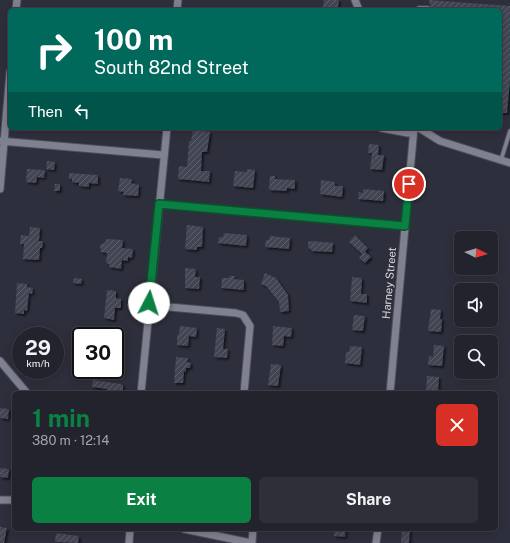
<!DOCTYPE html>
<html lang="en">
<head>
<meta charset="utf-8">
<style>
	:root { --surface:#22232d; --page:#2e2f39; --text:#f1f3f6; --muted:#a2a4aa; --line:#3f4049; --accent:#0b8043 }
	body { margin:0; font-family:"Public Sans",sans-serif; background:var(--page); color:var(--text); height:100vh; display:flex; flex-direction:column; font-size:15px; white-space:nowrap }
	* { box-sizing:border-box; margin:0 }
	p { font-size:13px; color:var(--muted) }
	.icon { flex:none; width:22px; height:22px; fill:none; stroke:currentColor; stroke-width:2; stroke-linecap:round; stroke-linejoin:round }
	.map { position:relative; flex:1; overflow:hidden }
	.details { position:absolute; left:12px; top:391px; width:486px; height:140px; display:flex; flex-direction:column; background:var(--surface); border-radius:6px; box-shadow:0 2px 10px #0003,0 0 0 1px var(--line) }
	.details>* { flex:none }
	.hud { position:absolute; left:8px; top:8px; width:494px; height:122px; border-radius:6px; box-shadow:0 2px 10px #0003,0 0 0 1px var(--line); background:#00695c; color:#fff; overflow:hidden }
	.needle { width:26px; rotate:95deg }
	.fabs { position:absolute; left:454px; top:231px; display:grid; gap:8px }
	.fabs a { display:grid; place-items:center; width:44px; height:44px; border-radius:6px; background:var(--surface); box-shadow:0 2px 10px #0003,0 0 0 1px var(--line); font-size:20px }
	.speed { position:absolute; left:12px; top:327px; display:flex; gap:8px; font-size:20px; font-weight:700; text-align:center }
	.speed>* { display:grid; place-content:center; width:52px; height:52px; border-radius:50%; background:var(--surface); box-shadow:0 2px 10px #0003,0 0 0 1px var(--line); line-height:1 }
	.speed small { font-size:10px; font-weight:400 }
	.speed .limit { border:2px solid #111; border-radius:6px; background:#fff; color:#111 }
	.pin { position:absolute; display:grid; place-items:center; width:34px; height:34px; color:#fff; margin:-17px; border:2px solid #fff; border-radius:50%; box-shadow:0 1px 4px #0007 }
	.me { position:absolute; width:44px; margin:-22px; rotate:5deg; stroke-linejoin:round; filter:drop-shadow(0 0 3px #0008) }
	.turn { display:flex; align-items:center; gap:14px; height:84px; padding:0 20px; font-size:18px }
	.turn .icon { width:52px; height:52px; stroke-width:2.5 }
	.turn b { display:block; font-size:28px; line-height:34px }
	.then { display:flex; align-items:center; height:38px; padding:0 20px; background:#0003; gap:8px; font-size:15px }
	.round { display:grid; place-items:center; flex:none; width:42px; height:42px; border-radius:6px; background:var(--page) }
	.summary { display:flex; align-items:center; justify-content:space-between; height:68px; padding:0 20px }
	h1 { font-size:24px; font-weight:700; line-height:30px; color:var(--accent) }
	.cta { display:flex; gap:8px; margin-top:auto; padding:8px 20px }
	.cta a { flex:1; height:46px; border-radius:6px; background:var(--accent); color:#fff; font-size:16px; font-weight:700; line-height:46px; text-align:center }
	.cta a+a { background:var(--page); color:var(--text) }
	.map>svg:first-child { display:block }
	.building { fill:url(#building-hatch); filter:url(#shadow) }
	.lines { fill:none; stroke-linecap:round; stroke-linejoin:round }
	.lane-casing { stroke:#4c4d58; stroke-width:5.5 }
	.street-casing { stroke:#4c4d58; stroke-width:9 }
	.lane { stroke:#7f8190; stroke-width:3.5 }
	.street { stroke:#7f8190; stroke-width:7 }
	.route-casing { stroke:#07532c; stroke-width:10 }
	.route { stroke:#0b8043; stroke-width:7 }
	.labels { text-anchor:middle; stroke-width:3; stroke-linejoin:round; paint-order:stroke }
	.street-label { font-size:11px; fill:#d7d8e0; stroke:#2e2f3c }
</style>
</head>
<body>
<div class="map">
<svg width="510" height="543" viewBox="0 0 510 543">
	<defs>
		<pattern id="building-hatch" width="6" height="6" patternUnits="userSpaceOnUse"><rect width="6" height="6" fill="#434452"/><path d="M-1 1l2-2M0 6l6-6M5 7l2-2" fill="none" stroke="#5d5e6b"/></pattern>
		<filter id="shadow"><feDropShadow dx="2" dy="2" stdDeviation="1" flood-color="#0009"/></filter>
	</defs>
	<rect width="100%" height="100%" fill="#2e2f3c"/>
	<path class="building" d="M324 0H339L338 8 323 7Z
		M429 0 510 6V80L507 113H500V10H431Z
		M193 130 210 132 207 152H202L201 171H210L209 182 178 179 179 166 187 167 189 141H191Z
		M369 144 379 145 378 155H384L382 170 370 169 372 153H368Z
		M47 161 55 162 54 170 46 169Z
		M27 169 45 170 44 178 37 177 36 183 26 182Z
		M247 169 255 170 253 188 233 186 235 171 247 172Z
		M69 173 98 175V184L89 183V187L79 186V183L72 182V179H69Z
		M270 176H275V179L295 180V189L287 188V191L269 190Z
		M120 178 132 179 131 183 139 185 138 196 123 195 124 192 118 191Z
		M321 180 335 182V186H343L342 197 320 194Z
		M55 184H60V191H54Z
		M363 189 384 191 383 201 358 199 359 192 363 193Z
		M187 225 203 227 202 247H197V250L185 249Z
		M30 227 40 228 39 241H43L42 248H40L39 260 23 259 24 244H20L21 235 29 236Z
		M224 233 247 235 246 246 218 243 219 237H223Z
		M355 235 368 248 365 252 371 257 365 263 359 258 362 254 349 242Z
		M270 236 290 238 289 249 265 247 266 240H269Z
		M106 239 123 240 122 248 133 249 132 258 128 257V261L122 260 121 269 109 267V264L106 263 107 253 101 252 100 248 101 244 105 243Z
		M312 241 333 243 332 252 311 251V249L308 248V242Z
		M185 268 196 269 195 277H200L199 289 185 288Z
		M265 273 276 278 288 295 289 311 280 312 279 302 266 286 261 284Z
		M230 276H235L234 279 244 280V290L221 288 222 278H229Z
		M352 277 362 278 361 294H367V303L350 301Z
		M74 278 82 279 81 284 73 283Z
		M17 283 27 284V287L33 288 32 294 29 293 27 311 24 310V314L15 313Z
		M107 290 116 291V298L121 299V308H115L114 320 104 318Z
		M431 309 441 310 440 319H442L441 332 428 331Z
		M354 315 365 316 363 331 352 330Z
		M180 326 197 328 196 337 189 336 188 346 177 345V336L179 333Z
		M273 326 292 328 291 337 284 336 283 346 272 345Z
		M217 328 225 329 223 349H228L227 358 214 357Z
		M434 345 444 346 442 366 428 365 429 356 433 357Z
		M350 346 362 347 360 365 345 363 346 352H349Z
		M176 357 188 358 187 362 191 363 190 368H186V372L184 371 183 383H174Z
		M271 364 281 365 278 386 268 385Z
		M427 376 439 377 438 393H426Z
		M93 380 121 384 123 385V393H107V389L92 387Z
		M0 408 9 409 8 419 0 418Z
		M0 468 9 469 8 478 0 477Z
		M0 527 7 528 4 543H0Z
		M335 529H346L345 537 334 536Z
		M402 529H410L409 543H401Z
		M56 533 79 536 78 543 55 542Z"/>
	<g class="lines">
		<defs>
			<path id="lane" d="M415 10 419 8H428
				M501 160 510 131"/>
			<path id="street" d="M355 0 359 10
				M16 10 17 0
				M177 10 178 0
				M381 128 408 133 412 128
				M419 128 440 141 510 163
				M0 141 163 155
				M0 189 10 72
				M159 204 405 226
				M149 303 169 307 236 313 243 315 250 326 244 393
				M0 361 27 393
				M141 393 167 128
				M390 393 414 128
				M0 500H14
				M184 529 251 543
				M129 543 130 530
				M252 543 253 529
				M376 543 378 529"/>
		</defs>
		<use href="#lane" class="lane-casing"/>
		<use href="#street" class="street-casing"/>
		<use href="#lane" class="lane"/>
		<use href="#street" class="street"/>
	</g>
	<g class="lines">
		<defs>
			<path id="route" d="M149 303 159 204 405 226 409 184"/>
		</defs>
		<use href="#route" class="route-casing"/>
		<use href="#route" class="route"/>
	</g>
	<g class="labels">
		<g class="street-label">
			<text transform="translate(389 283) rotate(-85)" y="4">Harney Street</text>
		</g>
	</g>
</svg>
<div class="fabs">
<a><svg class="needle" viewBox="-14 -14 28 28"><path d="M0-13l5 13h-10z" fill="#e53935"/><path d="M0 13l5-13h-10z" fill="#a2a4aa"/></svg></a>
<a><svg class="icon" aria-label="sound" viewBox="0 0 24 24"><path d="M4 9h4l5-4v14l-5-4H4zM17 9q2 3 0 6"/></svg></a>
<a><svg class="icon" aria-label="search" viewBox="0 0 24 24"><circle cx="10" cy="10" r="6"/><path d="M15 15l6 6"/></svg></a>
</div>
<div class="speed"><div>29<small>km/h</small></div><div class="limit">30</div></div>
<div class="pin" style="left:409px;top:184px;background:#d93025"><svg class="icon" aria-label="arrive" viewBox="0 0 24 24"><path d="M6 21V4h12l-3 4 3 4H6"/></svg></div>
<svg class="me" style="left:149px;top:303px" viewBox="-20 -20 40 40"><circle r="19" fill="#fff"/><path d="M0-13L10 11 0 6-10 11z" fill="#0b8043"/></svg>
<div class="hud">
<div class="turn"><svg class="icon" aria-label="right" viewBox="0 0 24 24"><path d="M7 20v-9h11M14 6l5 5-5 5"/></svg><div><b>100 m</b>South 82nd Street</div></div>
<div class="then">Then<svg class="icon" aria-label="left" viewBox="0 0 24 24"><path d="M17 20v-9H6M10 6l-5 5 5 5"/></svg></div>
</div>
<section class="details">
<div class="summary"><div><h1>1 min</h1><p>380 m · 12:14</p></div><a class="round" style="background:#d93025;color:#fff"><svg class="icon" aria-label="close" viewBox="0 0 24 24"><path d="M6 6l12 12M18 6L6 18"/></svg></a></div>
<div class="cta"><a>Exit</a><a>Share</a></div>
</section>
</div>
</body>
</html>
